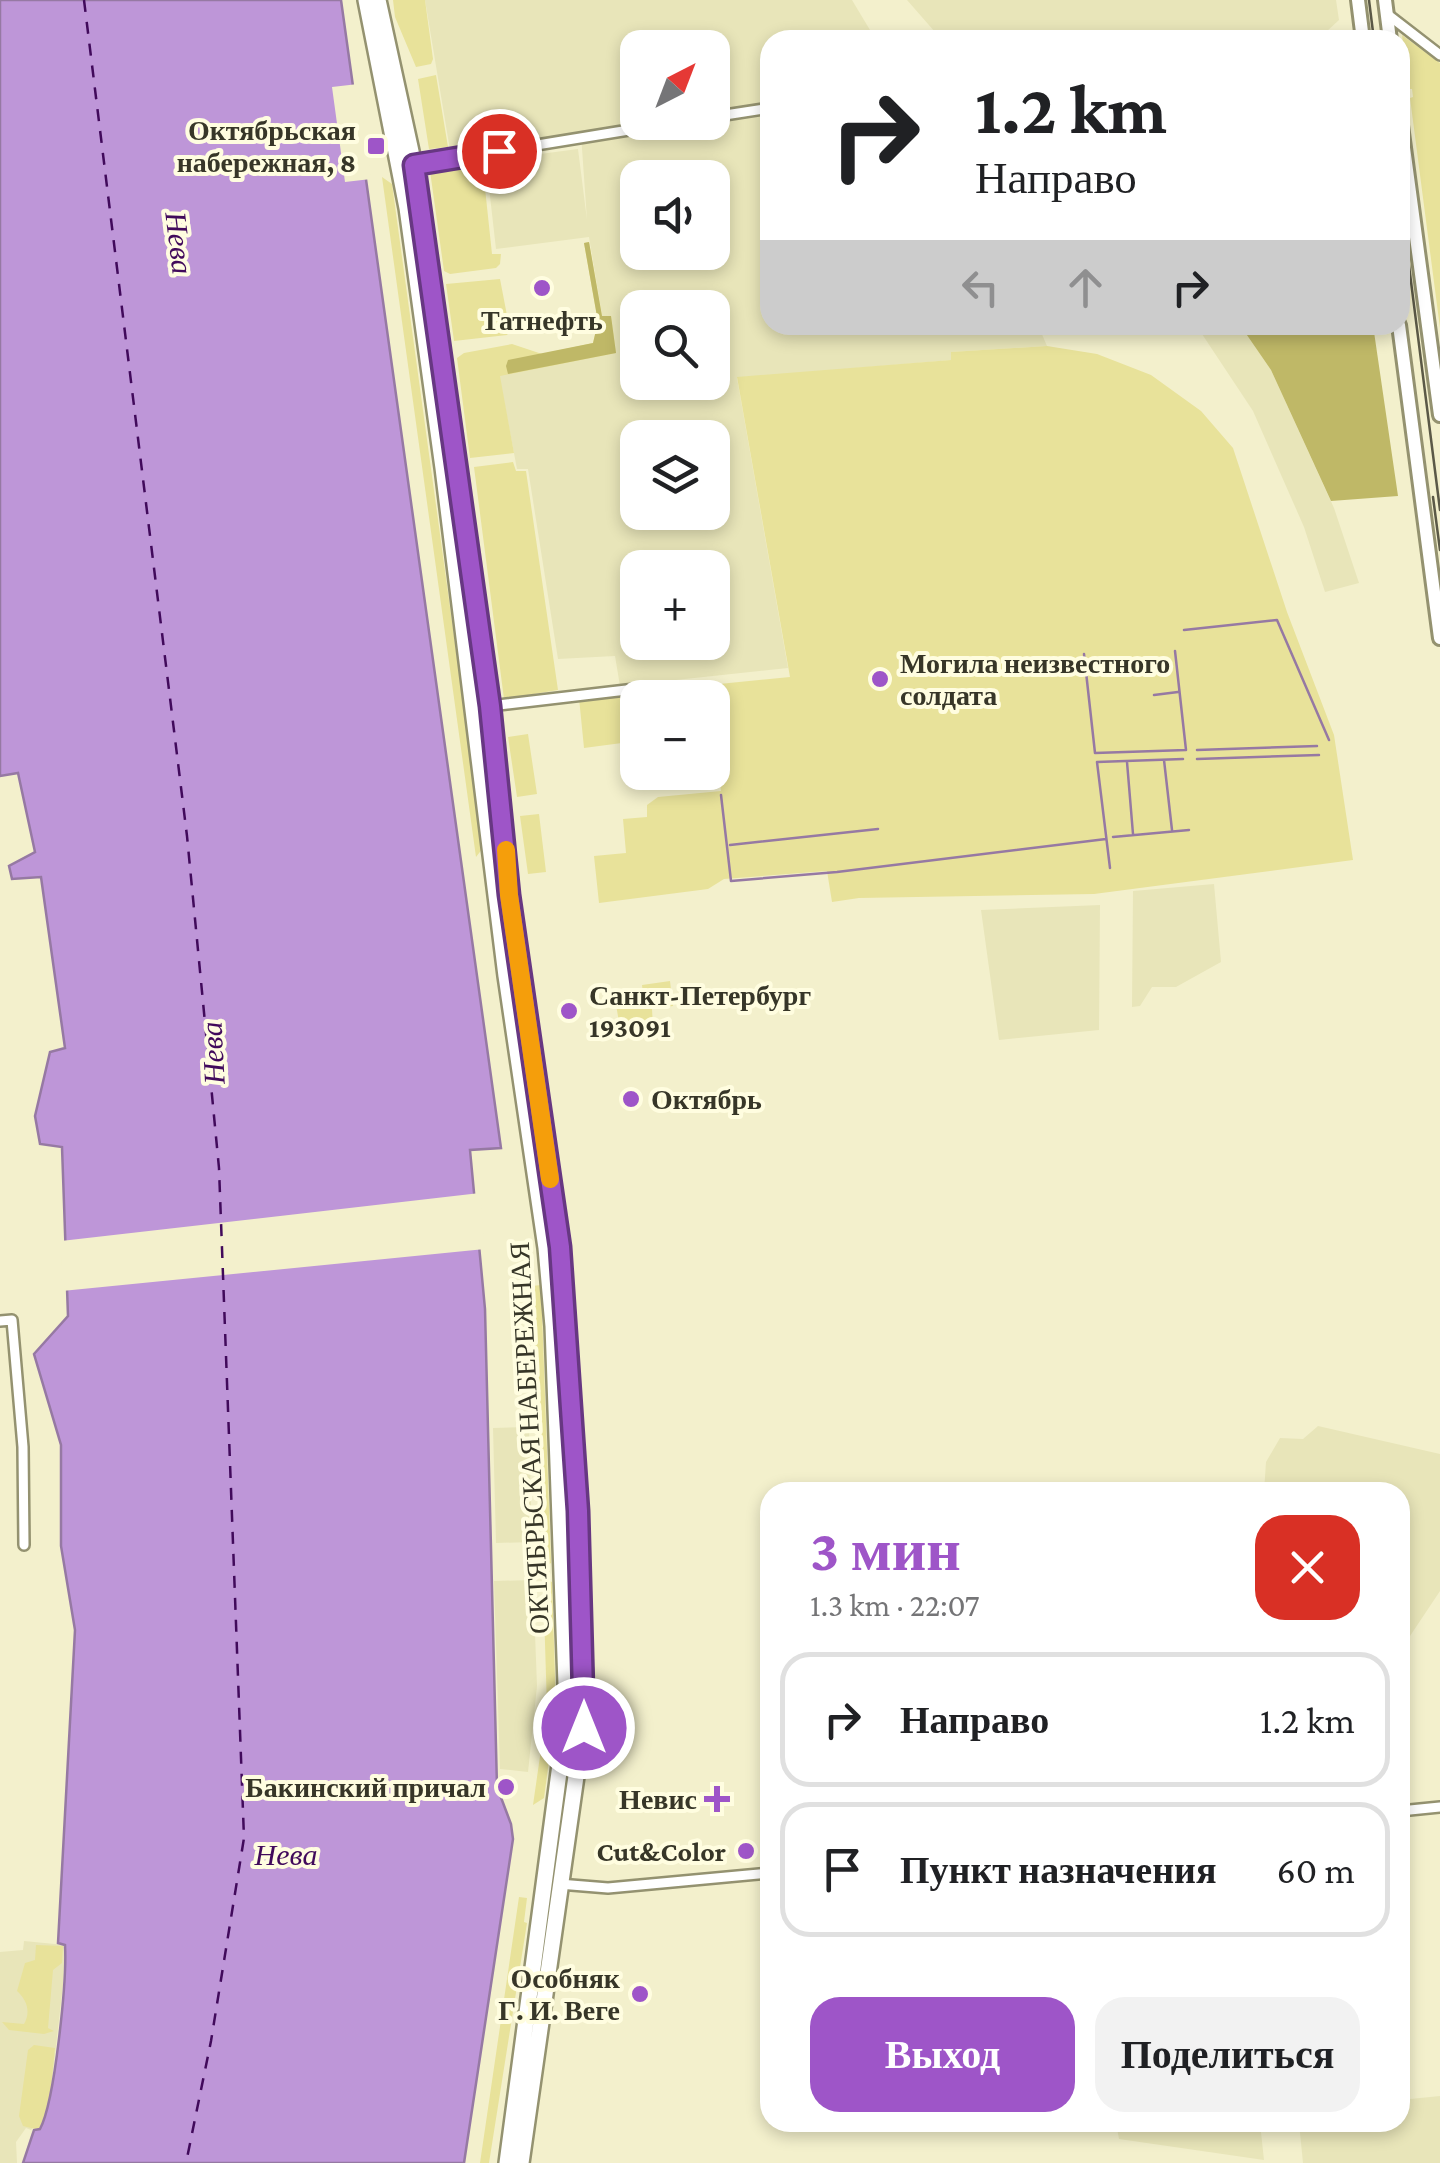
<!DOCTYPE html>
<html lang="ru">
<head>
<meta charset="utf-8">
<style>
	:root { --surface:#fff; --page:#f2f2f2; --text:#202124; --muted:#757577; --line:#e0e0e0; --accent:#9e55c8 }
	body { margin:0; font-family:"Crimson Pro",serif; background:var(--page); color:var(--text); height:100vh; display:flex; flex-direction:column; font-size:38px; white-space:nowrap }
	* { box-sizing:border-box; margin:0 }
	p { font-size:32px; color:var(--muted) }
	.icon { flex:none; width:55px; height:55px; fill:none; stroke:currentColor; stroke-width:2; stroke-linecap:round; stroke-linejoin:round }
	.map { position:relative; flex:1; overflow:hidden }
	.side { position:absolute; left:760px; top:1482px; width:650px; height:650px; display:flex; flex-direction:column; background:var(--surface); border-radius:30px; box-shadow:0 5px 15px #0003 }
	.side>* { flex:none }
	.banner { position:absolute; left:760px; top:30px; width:650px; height:305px; border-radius:30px; box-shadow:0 5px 15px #0003; background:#fff; color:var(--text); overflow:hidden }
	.needle { width:65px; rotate:42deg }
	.controls { position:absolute; left:620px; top:30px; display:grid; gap:20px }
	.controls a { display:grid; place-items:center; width:110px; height:110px; border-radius:20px; background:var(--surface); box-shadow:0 5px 15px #0003; font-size:50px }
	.pin { position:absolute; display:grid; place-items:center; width:85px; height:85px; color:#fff; margin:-42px; border:5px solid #fff; border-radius:50%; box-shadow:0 2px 10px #0007 }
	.me { position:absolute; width:110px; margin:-55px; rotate:0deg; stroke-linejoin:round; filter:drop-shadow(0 0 8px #0008) }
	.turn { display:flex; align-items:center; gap:35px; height:210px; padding:0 50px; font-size:45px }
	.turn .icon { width:130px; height:130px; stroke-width:2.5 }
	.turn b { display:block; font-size:70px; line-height:85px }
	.lanes { display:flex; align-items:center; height:95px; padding:0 50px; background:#0003; justify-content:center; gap:50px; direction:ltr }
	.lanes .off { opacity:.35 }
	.round { display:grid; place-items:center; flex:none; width:105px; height:105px; border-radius:30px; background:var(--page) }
	.headline { display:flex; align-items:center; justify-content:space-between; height:170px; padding:0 50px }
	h1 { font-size:60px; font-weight:700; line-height:75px; color:var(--accent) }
	.button { display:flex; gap:20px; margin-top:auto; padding:20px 50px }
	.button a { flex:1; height:115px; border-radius:30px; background:var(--accent); color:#fff; font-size:40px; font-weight:700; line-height:115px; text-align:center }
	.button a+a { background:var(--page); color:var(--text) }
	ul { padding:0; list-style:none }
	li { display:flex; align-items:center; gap:30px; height:135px; margin:0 20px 15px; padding:0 30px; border:5px solid var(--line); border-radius:30px }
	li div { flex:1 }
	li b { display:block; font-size:38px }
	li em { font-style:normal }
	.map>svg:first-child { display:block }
	.built { fill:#e8e5b9; fill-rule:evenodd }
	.green { fill:#e8e29a }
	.forest { fill:#bfb867 }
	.water { fill:#be96d8; stroke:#9679a3; stroke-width:2.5 }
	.pier { fill:#f3f0cc }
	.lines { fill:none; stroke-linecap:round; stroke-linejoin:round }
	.stream { stroke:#9679a3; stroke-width:2.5 }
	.ferry { stroke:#410a5b; stroke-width:2.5; stroke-dasharray:12 10; stroke-linecap:butt }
	.street-casing { stroke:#949270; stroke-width:14 }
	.secondary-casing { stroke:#949270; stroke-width:18 }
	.primary-casing { stroke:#949270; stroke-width:20 }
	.street { stroke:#fff; stroke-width:9 }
	.secondary { stroke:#fff; stroke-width:12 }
	.primary { stroke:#fff; stroke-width:15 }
	.tram { stroke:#5b5947; stroke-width:2.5 }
	.route-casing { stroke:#673782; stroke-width:25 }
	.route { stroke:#9e55c8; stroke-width:18 }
	.slow { stroke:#f59e0b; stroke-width:18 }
	.poi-dot { fill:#9e55c8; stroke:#fffde0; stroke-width:4 }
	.labels { text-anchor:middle; stroke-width:8; stroke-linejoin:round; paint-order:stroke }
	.poi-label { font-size:28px; font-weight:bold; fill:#373628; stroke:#fffde0; text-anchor:end }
	.street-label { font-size:28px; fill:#373628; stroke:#fffde0 }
	.water-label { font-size:30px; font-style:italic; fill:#410a5b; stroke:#fffde0 }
</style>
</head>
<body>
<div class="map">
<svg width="1440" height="2163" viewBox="0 0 1440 2163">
	<rect width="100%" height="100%" fill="#f3f0cc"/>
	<path class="built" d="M425 0H852L876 40H770V325H1038L1047 346 952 352V360L737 378 788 668 620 686 615 656 558 659 528 469H517L499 375 615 353 611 316H602L589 237 496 249 486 161 578 149 587 220 581 134 451 156ZM638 48H712V122H638ZM638 178H712V252H638ZM638 308H712V382H638ZM638 438H712V512H638ZM638 568H712V642H638Z
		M907 0H1336L1339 20 1326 32 1327 40H942Z
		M1196 325H1240L1271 370 1334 508 1359 583 1325 592 1304 527 1253 411Z
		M1214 884 1221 962 1176 987H1152L1140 1006 1132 1007 1133 891Z
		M1100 905 1099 1030 999 1040 981 910Z
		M1318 1426 1440 1454V1591L1400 1651V1492H1264L1266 1462 1280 1438 1303 1439Z
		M529 1427 532 1542 496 1543 493 1428Z
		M533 1580 537 1686 528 1772 500 1769 494 1581Z
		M24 1941 65 1945 63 1985 49 2107 31 2130 26 2128 16 2142 17 2163H0V1952L23 1950Z
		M1440 2096V2163H1303L1299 2123 1400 2122V2100Z
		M1116 2123H1260L1264 2160 1119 2139Z"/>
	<path class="green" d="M393 0H425L433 59 431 64 416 67 395 17Z
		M1402 35 1440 63V328L1410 98 1413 97 1412 89H1409Z
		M436 75 448 147 429 149 418 79Z
		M482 160 492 254H501L500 264 496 268 450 274 444 271 430 171 441 165Z
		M382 177 392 184 483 848 476 857Z
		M589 242 602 316H611L616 353 500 376 514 453 470 458 457 358 464 353 512 344 542 354 593 343 598 322 584 243Z
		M500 279 510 331 507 335 454 341 446 284Z
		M1047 346 1097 354 1151 375 1201 411 1233 448 1287 612 1334 735 1353 860 1094 894 859 898 832 902 827 871 724 879 708 889 599 903 594 856 626 853 623 819 647 817V805L658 797 721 791 713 735 712 698H638L637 741 584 748 579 698 790 677 737 377 951 360V352Z
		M513 462 516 471H526L558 690 504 699 474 467Z
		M528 734 537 794 517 797 508 737Z
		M539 814 546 872 528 874 520 816Z
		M670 981 673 1006 652 1009 653 1026 629 1030 628 1021 619 1022 615 999 643 995 642 985Z
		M541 1285 551 1563 543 1568 532 1286Z
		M543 1579 552 1582 556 1709 544 1798 533 1805 547 1708Z
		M519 1897 527 1898 524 1922 527 1923 489 2163H480Z
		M36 1945 63 1946 62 1963 53 1970 48 2028 54 2031 44 2034 9 2030 2 2022 24 2024C31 2012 27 2000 17 1991L25 1963 35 1960Z
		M34 2045 55 2048 49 2107 39 2130 23 2126 19 2116 28 2050Z"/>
	<path class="forest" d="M589 242 602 316H611L616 353 508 374 506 366 508 360 593 343 598 322 584 243Z
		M1240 325H1373L1398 496 1331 501 1271 370Z"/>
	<path class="water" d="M0 0H341L501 1148 470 1150 485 1309 497 1787 511 1824 513 1839 464 2163H23L34 2130 40 2129C55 2101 67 1980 65 1945L58 1943 75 1630 61 1546V1445L34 1354 68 1316 62 1147 40 1144 35 1116 50 1052 65 1048 41 877 12 879 9 866 35 852 18 773 0 776Z"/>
	<path class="pier" d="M358 84 371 179 345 182 332 87Z
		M480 1193 485 1249 62 1291 61 1241Z"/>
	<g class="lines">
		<path class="stream" d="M1184 630 1277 620 1329 740
			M1084 654 1095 753 1186 750 1175 651
			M1154 695 1178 692
			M1197 750 1317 746
			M1197 759 1319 755
			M1164 760 1172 830
			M1127 762 1133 834
			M721 795 731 881 837 872 1106 839
			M1113 837 1189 830
			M730 845 878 829
			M1110 868 1097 762 1183 759"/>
		<path class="ferry" d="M84 0 187 836 219 1168 244 1838 211 2041 186 2163"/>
		<defs>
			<path id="street" d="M1387 14 1440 55
				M712 117 770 108
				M414 165 678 122
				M490 706 635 689
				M0 1321 12 1320 23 1447 24 1545
				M1400 1811 1440 1807
				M559 1884 608 1888 770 1873"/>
			<path id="secondary" d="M1358 0 1363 40
				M1385 0 1390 40
				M1400 118 1440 415
				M1399 325 1440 638"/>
			<path id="primary" d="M366 0 407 208 443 468 506 976 546 1248 553 1326 567 1712 507 2163
				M378 0 414 165 490 706 509 895 566 1308 586 1706 521 2163"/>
		</defs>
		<use href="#street" class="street-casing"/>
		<use href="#secondary" class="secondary-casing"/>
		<use href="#primary" class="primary-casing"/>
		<use href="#street" class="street"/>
		<use href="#secondary" class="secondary"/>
		<use href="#primary" class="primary"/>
		<path class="tram" d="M1369 0 1374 40
			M1400 195 1440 510
			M1433 497 1440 550"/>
	</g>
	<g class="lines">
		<defs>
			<path id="route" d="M499 151 414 165 490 706 509 895 560 1247 578 1511 584 1728"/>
		</defs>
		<use href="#route" class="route-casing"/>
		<use href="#route" class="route"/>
		<path class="slow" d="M506 850 509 895 550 1179"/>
	</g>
	<g class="poi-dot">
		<rect x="366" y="136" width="20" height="20" rx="5"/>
		<circle cx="542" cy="288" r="10"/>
		<circle cx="880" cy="679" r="10"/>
		<circle cx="569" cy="1011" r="10"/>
		<circle cx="631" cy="1099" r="10"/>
		<circle cx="506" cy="1787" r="10"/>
		<path d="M712 1784h10v10h10v10h-10v10h-10v-10h-10v-10h10z"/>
		<circle cx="746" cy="1851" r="10"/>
		<circle cx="640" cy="1994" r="10"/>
	</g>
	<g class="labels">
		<g class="poi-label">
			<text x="356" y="140">Октябрьская<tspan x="356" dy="32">набережная, 8</tspan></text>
			<text x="542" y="330" text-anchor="middle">Татнефть</text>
			<text x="900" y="673" text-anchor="start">Могила неизвестного<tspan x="900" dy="32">солдата</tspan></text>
			<text x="589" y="1005" text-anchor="start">Санкт-Петербург<tspan x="589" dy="32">193091</tspan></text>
			<text x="651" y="1109" text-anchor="start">Октябрь</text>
			<text x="486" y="1797">Бакинский причал</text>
			<text x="697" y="1809">Невис</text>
			<text x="726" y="1861">Cut&amp;Color</text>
			<text x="620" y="1988">Особняк<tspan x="620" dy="32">Г. И. Веге</tspan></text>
		</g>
		<g class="street-label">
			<text transform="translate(529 1438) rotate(-93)" y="10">ОКТЯБРЬСКАЯ НАБЕРЕЖНАЯ</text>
		</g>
		<g class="water-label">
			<text transform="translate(179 243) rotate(83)" y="10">Нева</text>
			<text transform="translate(213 1053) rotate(-93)" y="10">Нева</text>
			<text x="286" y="1865">Нева</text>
		</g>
	</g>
</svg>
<div class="controls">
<a><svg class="needle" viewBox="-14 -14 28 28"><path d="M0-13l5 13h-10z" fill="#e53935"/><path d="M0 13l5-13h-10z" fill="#757577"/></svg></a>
<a><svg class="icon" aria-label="sound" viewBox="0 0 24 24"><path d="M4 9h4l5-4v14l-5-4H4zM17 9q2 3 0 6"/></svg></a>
<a><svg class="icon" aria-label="search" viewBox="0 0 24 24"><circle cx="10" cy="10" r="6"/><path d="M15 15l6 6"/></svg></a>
<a><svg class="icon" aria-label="layers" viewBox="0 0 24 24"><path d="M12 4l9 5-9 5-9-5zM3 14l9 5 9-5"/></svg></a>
<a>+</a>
<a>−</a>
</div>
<div class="pin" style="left:499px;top:151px;background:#d93025"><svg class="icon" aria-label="arrive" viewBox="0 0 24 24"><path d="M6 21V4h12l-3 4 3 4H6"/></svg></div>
<svg class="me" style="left:584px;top:1728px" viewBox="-20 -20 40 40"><circle r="17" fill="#9e55c8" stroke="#fff" stroke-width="3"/><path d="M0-11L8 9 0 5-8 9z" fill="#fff"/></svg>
<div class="banner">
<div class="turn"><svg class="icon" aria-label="right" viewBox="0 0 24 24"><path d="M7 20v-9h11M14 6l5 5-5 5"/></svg><div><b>1.2 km</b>Направо</div></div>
<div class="lanes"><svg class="icon off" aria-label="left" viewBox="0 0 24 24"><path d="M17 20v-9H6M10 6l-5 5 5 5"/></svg><svg class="icon off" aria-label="ahead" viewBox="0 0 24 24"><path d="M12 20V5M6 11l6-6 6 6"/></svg><svg class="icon" aria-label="right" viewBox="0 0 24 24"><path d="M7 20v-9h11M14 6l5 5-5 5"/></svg></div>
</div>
<section class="side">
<div class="headline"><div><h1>3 мин</h1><p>1.3 km · 22:07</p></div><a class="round" style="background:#d93025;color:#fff"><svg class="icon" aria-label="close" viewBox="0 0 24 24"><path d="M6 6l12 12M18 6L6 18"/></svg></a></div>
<ul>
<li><svg class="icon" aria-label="right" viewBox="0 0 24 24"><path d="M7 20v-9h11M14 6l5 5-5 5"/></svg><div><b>Направо</b></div><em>1.2 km</em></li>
<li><svg class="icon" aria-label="arrive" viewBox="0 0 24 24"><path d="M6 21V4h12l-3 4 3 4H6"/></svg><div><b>Пункт назначения</b></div><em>60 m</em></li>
</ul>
<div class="button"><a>Выход</a><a>Поделиться</a></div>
</section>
</div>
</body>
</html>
